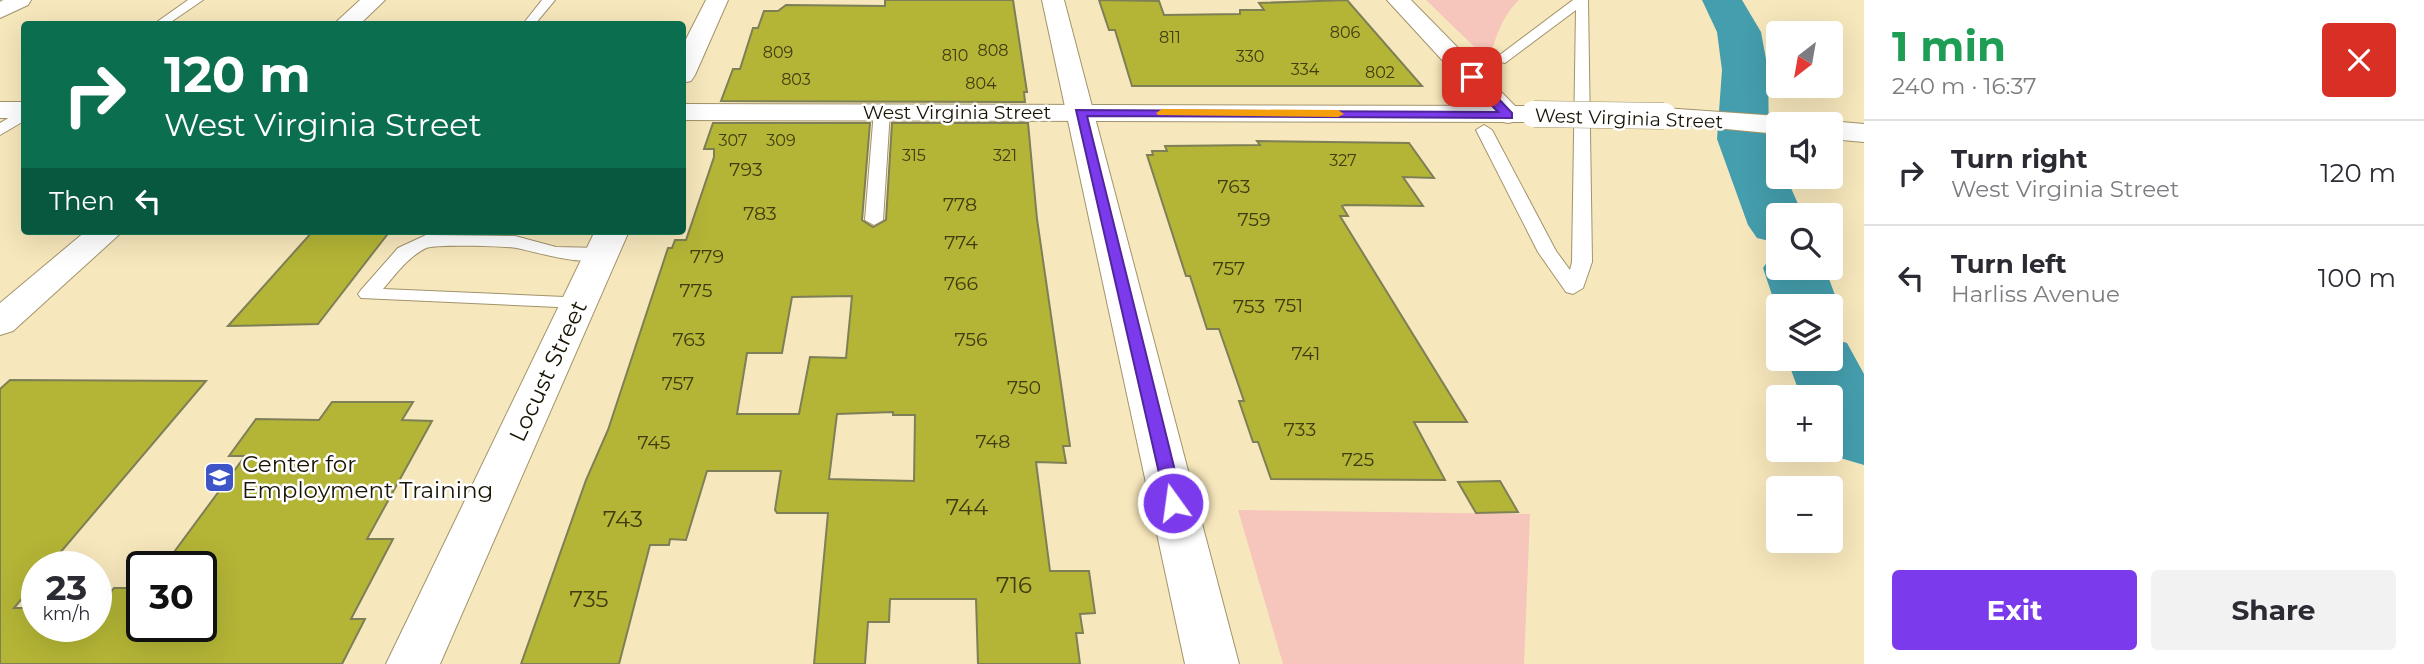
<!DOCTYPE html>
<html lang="en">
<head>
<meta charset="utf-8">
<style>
	:root { --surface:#fff; --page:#f2f2f3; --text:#2b2b33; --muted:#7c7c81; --line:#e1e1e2; --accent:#7c3aed }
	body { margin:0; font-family:Montserrat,sans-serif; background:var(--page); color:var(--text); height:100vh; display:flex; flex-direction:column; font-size:26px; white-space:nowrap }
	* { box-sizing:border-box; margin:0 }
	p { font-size:23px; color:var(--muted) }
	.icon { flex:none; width:38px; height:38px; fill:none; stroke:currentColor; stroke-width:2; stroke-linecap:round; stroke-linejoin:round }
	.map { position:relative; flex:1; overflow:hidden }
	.side { display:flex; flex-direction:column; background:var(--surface); width:560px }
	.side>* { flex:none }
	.top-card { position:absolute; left:21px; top:21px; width:665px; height:214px; border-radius:7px; box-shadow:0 7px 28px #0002; background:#0b6e4f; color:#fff; overflow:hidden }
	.needle { width:46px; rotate:211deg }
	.buttons { position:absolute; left:1766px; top:21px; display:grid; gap:14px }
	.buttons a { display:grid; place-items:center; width:77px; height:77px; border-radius:7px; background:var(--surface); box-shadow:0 7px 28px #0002; font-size:35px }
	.speed { position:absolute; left:21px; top:551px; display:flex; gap:14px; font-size:35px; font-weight:700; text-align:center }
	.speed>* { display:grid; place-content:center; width:91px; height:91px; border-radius:50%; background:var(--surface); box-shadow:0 7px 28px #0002; line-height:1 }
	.speed small { font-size:18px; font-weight:400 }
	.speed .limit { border:4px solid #111; border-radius:10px; background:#fff; color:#111 }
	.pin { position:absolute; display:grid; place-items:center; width:60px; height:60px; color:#fff; margin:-30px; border-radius:14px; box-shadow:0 4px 10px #0006 }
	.me { position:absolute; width:77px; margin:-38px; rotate:346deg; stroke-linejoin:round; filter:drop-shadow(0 0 5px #0008) }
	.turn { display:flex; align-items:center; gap:24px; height:147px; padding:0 28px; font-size:32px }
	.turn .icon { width:91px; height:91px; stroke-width:2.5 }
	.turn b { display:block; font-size:49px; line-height:60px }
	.then { display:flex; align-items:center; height:66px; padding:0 28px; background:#0003; gap:14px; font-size:26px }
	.round { display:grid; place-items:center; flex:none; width:74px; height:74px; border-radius:7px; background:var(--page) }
	.headline { display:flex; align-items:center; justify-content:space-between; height:119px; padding:0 28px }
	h1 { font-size:42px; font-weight:700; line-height:52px; color:#1e9e55 }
	.button { display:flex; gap:14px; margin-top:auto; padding:14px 28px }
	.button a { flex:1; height:80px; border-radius:7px; background:var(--accent); color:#fff; font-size:28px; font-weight:700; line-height:80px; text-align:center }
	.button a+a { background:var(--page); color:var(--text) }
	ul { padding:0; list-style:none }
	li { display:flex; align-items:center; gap:21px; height:105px; padding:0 28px; border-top:2px solid var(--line) }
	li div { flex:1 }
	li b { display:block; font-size:26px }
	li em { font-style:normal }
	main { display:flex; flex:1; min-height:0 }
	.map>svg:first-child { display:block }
	.green { fill:#f6c5bc }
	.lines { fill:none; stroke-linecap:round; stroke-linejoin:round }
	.river { fill:#459ead; fill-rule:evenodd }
	.building { fill:#b4b536; stroke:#7e7f56; stroke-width:2; fill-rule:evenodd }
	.service-casing { stroke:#a2936b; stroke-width:2 }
	.minor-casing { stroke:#a2936b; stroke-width:2 }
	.tertiary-casing { stroke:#a2936b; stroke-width:2 }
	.secondary-casing { stroke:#a2936b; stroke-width:2 }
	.service { fill:#fff; fill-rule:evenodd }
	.minor { fill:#fff; fill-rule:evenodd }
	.tertiary { fill:#fff; fill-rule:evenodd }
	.secondary { fill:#fff; fill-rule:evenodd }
	.tertiary-bridge-casing { stroke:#a2936b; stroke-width:27; stroke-linecap:butt }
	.tertiary-bridge { stroke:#fff; stroke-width:26 }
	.route { fill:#7c3aed; stroke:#51269a; stroke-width:2 }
	.slow { fill:#f59e0b }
	.labels { text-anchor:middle; stroke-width:5; stroke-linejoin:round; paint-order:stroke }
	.far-number-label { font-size:16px; fill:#403c11 }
	.far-street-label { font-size:19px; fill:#1a1405; stroke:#fff }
	.number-label { font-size:19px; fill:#403c11 }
	.street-label { font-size:23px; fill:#1a1405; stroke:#fff }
	.poi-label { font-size:23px; fill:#1a1405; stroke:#fff; text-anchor:start }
	.near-number-label { font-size:23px; fill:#403c11 }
</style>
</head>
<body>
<main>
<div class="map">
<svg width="1864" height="664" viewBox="0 0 1864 664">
	<rect width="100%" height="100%" fill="#f7e7bc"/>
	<path class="green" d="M1426 0H1519C1502 16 1495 39 1489 61Z
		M1238 510 1530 514 1524 664H1283Z"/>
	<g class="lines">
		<path class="river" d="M1702 0H1742L1761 32 1768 70 1769 139 1778 159V177H1786L1803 215H1778V243L1757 238 1748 225 1717 139 1722 70 1717 32Z
			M1778 253V268H1825L1839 306 1830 319V306H1778V313L1763 268 1772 255Z
			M1830 338 1847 343 1864 374V465L1837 457 1830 447V397H1801L1787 359H1830Z"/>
	</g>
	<path class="building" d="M885 0H1013L1027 92H1024L1025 102 721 101 733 69H740L753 28H758L764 11H778L786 5 885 6Z
		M1099 0 1159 1 1164 15 1240 14V10H1264L1259 3 1347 0 1422 86H1132L1115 30H1109Z
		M713 123H870L862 220 873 227 886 220 892 123H1028L1037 219 1070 446H1063L1066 463 1036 462 1050 571H1089L1095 613 1080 614 1083 633H1076L1080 664H978L976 599H890L889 622H868L865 664H814L828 513H777L775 510 781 471H707L686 540 670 539 669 545H650L619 664H521L586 480 608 430 668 248H672L675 240H686L714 157V149H704ZM852 296 846 358 810 357 799 414H737L747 353H782L792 297ZM893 412V415H915L914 481 829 479 837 414Z
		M1257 141 1409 143 1434 178 1403 177 1423 206 1345 205 1342 206 1348 216H1340L1467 422H1414L1445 480 1271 479 1258 442H1253L1239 401H1244L1219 329H1207L1190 276H1186L1147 155H1153L1152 151H1167L1165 146 1260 145Z
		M313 231H390L318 324 228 326Z
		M10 380 206 381 48 567H37V581L14 608H37V626H96V611L114 588H142V626H201V567H163L245 456H229L256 419 319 420 332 402H413L402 420 432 421 367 539H393L351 619H365L342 664H0V389Z
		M1500 481 1518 512 1476 513 1458 482Z"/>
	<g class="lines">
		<defs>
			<path id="service" d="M188 0H203L168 24H154Z
				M542 0H555L535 24H523Z
				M1573 0H1588L1592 262 1583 288 1573 294 1566 292 1538 252 1476 130 1484 125 1492 130 1556 251 1570 270 1572 262 1576 10 1505 63 1493 60Z
				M882 106 890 111 883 220 874 225 865 220 874 111Z
				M24 109V121L0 135V123Z
				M426 235 515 236 556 247 601 248 610 254C597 271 536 252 517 248 505 246 436 244 426 248 408 257 396 274 383 289L587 298 590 302 580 308 361 298 358 294 361 290 398 248Z"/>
			<path id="minor" d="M706 0H728L695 75 691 81 682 83V47Z
				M1042 0H1064L1239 664H1185Z
				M1387 0H1411L1518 109 1522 115 1518 121 1508 123 1498 121Z
				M595 231H629L440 664H386Z"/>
			<path id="tertiary" d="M0 102H24V118H0Z
				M682 104 1534 106 1544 108 1548 114 1544 120 1534 122 682 120Z
				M1664 108 1778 116 1788 119 1792 124H1778V134L1654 122 1650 116 1654 110Z
				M1830 121 1864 124V142L1830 139V124H1819Z"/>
			<path id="secondary" d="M3 0H31L28 5 0 18V2Z
				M360 0H385L360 24H334Z
				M86 231H123L13 331 0 335V303Z"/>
		</defs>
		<use href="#service" class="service-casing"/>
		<use href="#minor" class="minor-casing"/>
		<use href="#tertiary" class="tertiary-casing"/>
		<use href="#secondary" class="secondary-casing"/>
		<use href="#service" class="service"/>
		<use href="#minor" class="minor"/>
		<use href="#tertiary" class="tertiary"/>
		<use href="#secondary" class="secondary"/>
		<defs>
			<path id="tertiary-bridge" d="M1534 114 1664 116"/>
		</defs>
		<use href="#tertiary-bridge" class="tertiary-bridge-casing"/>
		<use href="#tertiary-bridge" class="tertiary-bridge"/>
	</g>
	<path class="route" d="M1468 75H1476L1512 113V118L1087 116 1183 503 1180 508H1167L1076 110 1498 112 1468 80Z"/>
	<path class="slow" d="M1162 109 1338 110 1344 114 1338 117 1158 115 1156 113Z"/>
	<defs>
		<symbol id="university-square" viewBox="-11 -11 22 22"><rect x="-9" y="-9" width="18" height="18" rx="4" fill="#3e55c8" stroke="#fff"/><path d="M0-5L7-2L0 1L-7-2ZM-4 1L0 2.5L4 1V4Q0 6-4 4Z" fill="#fff"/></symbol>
	</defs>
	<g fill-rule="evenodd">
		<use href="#university-square" x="202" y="460" width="35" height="35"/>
	</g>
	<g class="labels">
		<g class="far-number-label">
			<text x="1345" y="38">806</text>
			<text x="1170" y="43">811</text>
			<text x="993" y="56">808</text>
			<text x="778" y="58">809</text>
			<text x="955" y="61">810</text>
			<text x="1250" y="62">330</text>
			<text x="1305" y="75">334</text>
			<text x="1380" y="78">802</text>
			<text x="796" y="85">803</text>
			<text x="981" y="89">804</text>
			<text x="733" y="146">307</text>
			<text x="781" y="146">309</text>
			<text x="914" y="161">315</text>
			<text x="1005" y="161">321</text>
			<text x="1343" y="166">327</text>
		</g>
		<g class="far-street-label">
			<text x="957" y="119">West Virginia Street</text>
			<text transform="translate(1629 118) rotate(2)" y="7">West Virginia Street</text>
		</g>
		<g class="number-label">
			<text x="746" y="176">793</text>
			<text x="1234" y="193">763</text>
			<text x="960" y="211">778</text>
			<text x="760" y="220">783</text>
			<text x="1254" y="226">759</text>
			<text x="961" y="249">774</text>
			<text x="707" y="263">779</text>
			<text x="1229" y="275">757</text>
			<text x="961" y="290">766</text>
			<text x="696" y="297">775</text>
			<text x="1289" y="312">751</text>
			<text x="1249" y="313">753</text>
			<text x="689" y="346">763</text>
			<text x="971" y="346">756</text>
			<text x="1306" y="360">741</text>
			<text x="678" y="390">757</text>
			<text x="1024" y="394">750</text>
			<text x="1300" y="436">733</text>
			<text x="993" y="448">748</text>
			<text x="654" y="449">745</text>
			<text x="1358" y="466">725</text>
		</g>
		<g class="street-label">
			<text transform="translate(548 371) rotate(-65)" y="8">Locust Street</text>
		</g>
		<g class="poi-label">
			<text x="242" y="472">Center for<tspan x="242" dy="26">Employment Training</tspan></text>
		</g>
		<g class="near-number-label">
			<text x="967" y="515">744</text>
			<text x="623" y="527">743</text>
			<text x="1014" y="593">716</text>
			<text x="589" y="607">735</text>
		</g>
	</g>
</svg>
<div class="buttons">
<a><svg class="needle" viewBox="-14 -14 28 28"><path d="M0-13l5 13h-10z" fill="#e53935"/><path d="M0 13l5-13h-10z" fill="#7c7c81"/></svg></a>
<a><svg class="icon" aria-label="sound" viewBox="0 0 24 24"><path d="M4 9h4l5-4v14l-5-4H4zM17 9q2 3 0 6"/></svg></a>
<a><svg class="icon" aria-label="search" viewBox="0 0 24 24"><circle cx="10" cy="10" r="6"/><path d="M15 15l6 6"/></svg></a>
<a><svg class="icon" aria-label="layers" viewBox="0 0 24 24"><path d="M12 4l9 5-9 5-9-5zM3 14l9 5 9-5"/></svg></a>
<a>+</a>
<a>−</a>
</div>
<div class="speed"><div>23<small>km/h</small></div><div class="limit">30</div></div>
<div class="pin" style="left:1472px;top:77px;background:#d93025"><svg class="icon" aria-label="arrive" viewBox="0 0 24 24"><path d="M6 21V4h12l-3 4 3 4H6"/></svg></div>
<svg class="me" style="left:1173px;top:503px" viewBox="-20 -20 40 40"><circle r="17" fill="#7c3aed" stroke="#fff" stroke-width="3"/><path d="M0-11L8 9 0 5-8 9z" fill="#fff"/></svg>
<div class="top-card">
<div class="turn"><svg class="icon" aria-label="right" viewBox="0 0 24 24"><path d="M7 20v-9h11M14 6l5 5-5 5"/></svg><div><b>120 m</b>West Virginia Street</div></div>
<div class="then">Then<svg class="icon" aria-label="left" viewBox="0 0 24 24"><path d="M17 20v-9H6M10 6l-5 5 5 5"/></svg></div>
</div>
</div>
<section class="side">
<div class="headline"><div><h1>1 min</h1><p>240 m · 16:37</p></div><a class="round" style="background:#d93025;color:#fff"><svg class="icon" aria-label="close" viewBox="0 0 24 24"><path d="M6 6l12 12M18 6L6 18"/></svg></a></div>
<ul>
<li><svg class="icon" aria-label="right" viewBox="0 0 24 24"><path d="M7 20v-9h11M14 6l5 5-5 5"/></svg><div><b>Turn right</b><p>West Virginia Street</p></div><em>120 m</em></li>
<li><svg class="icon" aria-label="left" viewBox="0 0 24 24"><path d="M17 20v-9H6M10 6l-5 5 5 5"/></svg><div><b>Turn left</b><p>Harliss Avenue</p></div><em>100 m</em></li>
</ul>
<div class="button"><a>Exit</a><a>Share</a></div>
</section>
</main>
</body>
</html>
